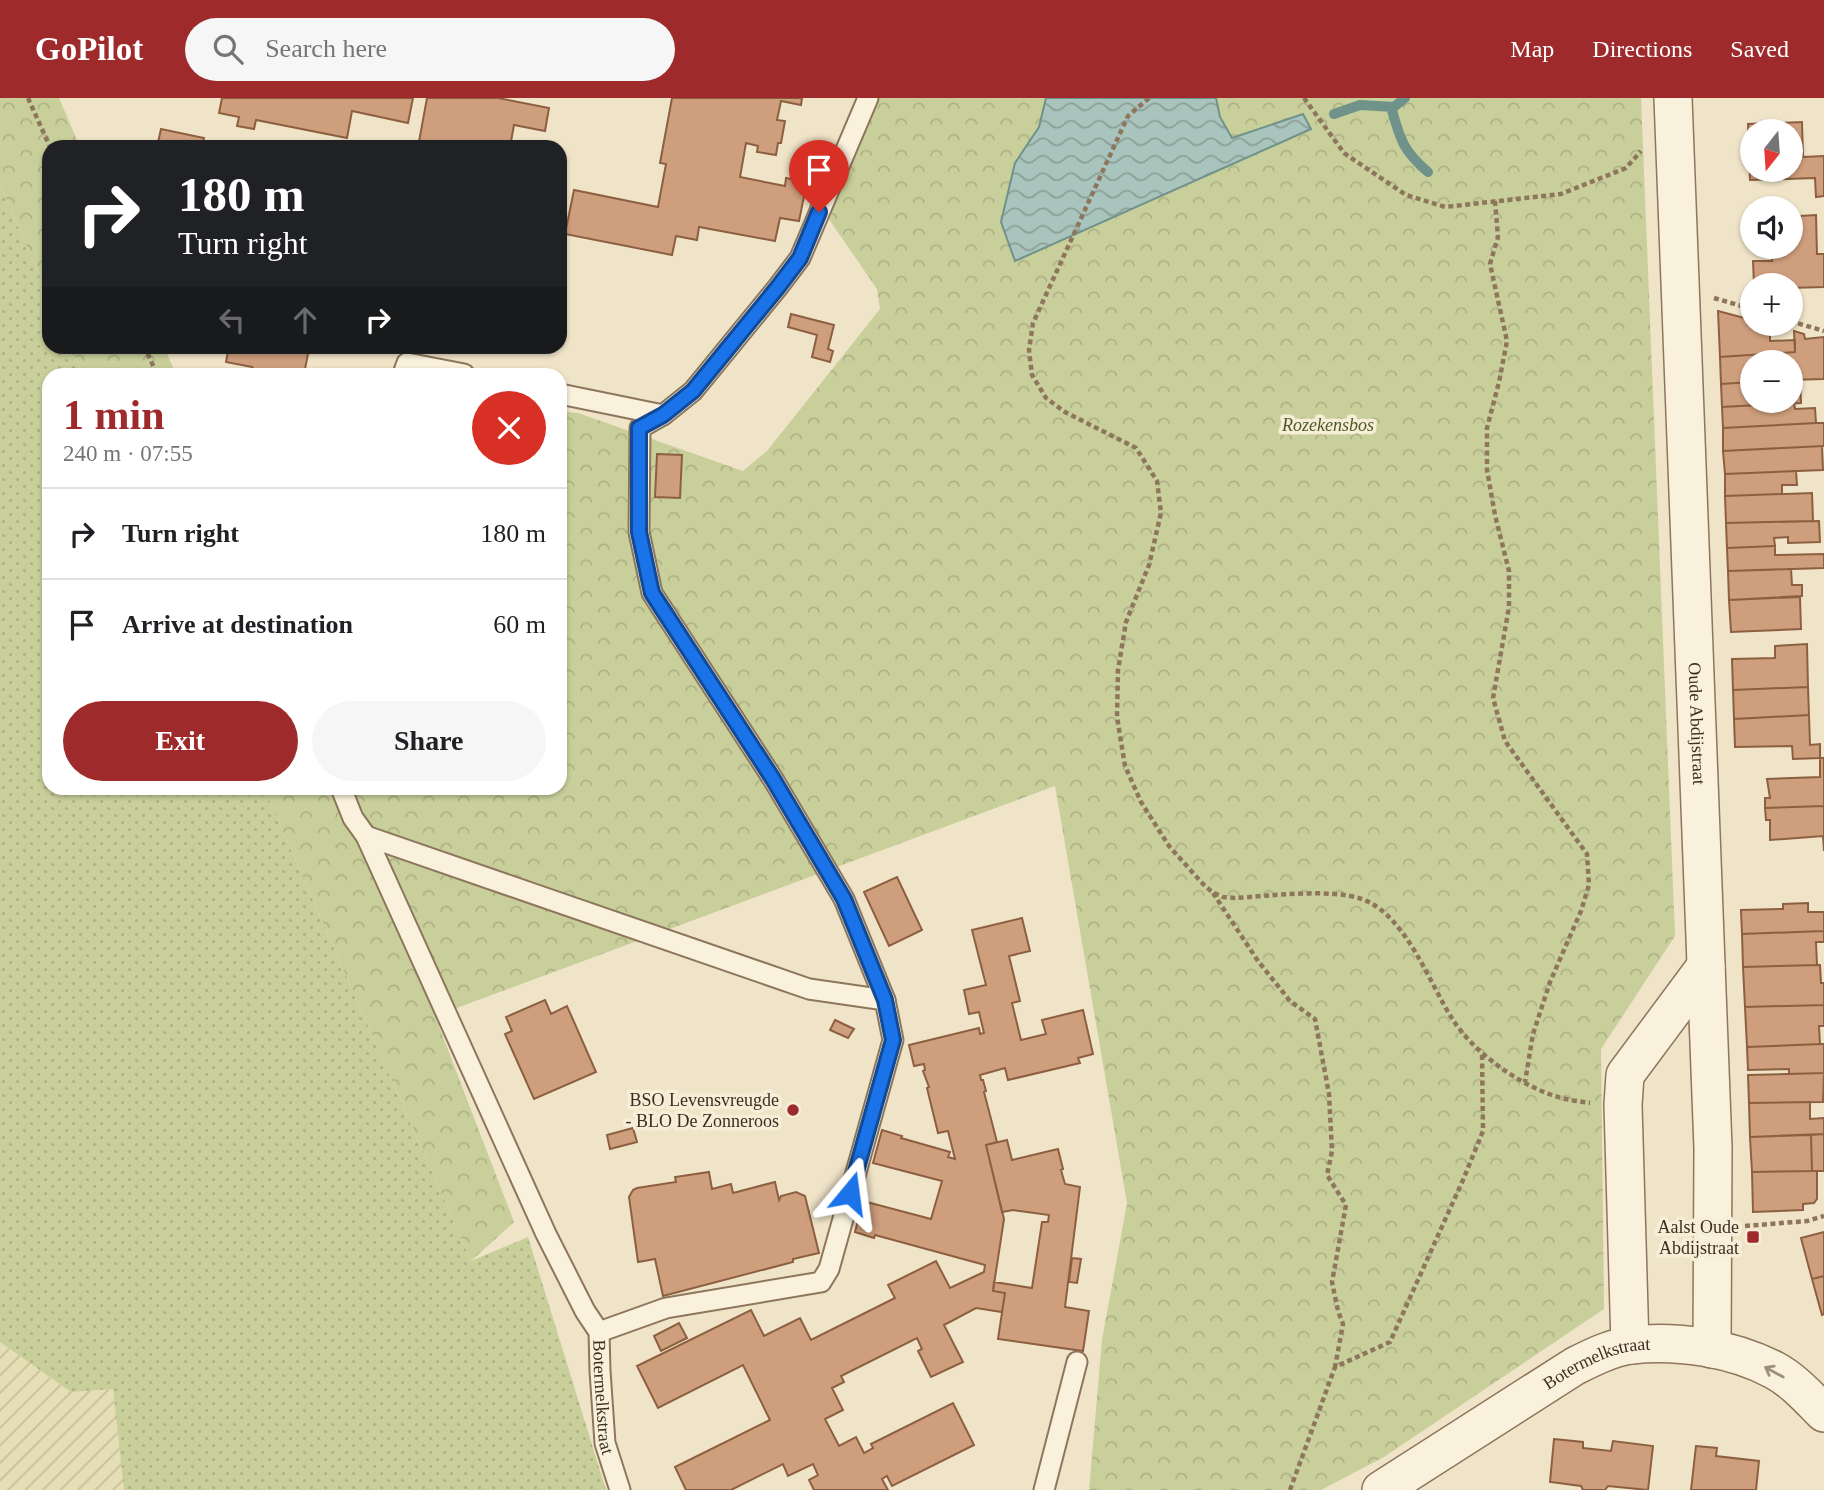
<!DOCTYPE html>
<html lang="en">
<head>
<meta charset="utf-8">
<style>
	:root { --surface:#fff; --page:#f6f6f6; --text:#202124; --muted:#757577; --line:#e0e0e0; --accent:#9e2a2b }
	body { margin:0; font-family:Georgia,serif; background:var(--page); color:var(--text); height:100vh; display:flex; flex-direction:column; font-size:26px; white-space:nowrap }
	* { box-sizing:border-box; margin:0 }
	p { font-size:23px; color:var(--muted) }
	.icon { flex:none; width:38px; height:38px; fill:none; stroke:currentColor; stroke-width:2; stroke-linecap:round; stroke-linejoin:round }
	.map { position:relative; flex:1; overflow:hidden }
	.drawer { position:absolute; left:42px; top:270px; width:525px; height:427px; display:flex; flex-direction:column; background:var(--surface); border-radius:21px; box-shadow:0 2px 5px #0004 }
	.drawer>* { flex:none }
	.top-card { position:absolute; left:42px; top:42px; width:525px; height:214px; border-radius:21px; box-shadow:0 2px 5px #0004; background:#202124; color:#fff; overflow:hidden }
	.needle { width:46px; rotate:197deg }
	.fabs { position:absolute; left:1740px; top:21px; display:grid; gap:14px }
	.fabs a { display:grid; place-items:center; width:63px; height:63px; border-radius:50%; background:var(--surface); box-shadow:0 2px 5px #0004; font-size:35px }
	.pin { position:absolute; display:grid; place-items:center; width:60px; height:60px; color:#fff; margin:-72px -30px; border-radius:50% 50% 50% 0; rotate:-45deg; box-shadow:0 0 7px #0007 }
	.pin .icon { rotate:45deg }
	.me { position:absolute; width:77px; margin:-38px; rotate:16deg; stroke-linejoin:round; filter:drop-shadow(0 0 5px #0008) }
	.turn { display:flex; align-items:center; gap:24px; height:147px; padding:0 21px; font-size:32px }
	.turn .icon { width:91px; height:91px; stroke-width:2.5 }
	.turn b { display:block; font-size:49px; line-height:60px }
	.lanes { display:flex; align-items:center; height:66px; padding:0 21px; background:#0003; justify-content:center; gap:35px; direction:ltr }
	.lanes .off { opacity:.35 }
	.round { display:grid; place-items:center; flex:none; width:74px; height:74px; border-radius:37px; background:var(--page) }
	.summary { display:flex; align-items:center; justify-content:space-between; height:119px; padding:0 21px }
	h1 { font-size:42px; font-weight:600; line-height:52px; color:var(--accent) }
	.button { display:flex; gap:14px; margin-top:auto; padding:14px 21px }
	.button a { flex:1; height:80px; border-radius:42px; background:var(--accent); color:#fff; font-size:28px; font-weight:600; line-height:80px; text-align:center }
	.button a+a { background:var(--page); color:var(--text) }
	ul { padding:0; list-style:none }
	li { display:flex; align-items:center; gap:21px; height:91px; padding:0 21px; border-top:2px solid var(--line) }
	li div { flex:1 }
	li b { display:block; font-size:26px }
	li em { font-style:normal }
	header { display:flex; align-items:center; gap:42px; box-sizing:border-box; height:98px; padding:0 35px; background:var(--accent); color:#fff }
	header strong { font-size:33px }
	nav { display:flex; gap:38px; margin-inline-start:auto; font-size:24px }
	.search { width:490px; height:63px; background:var(--page); display:flex; align-items:center; gap:18px; box-sizing:border-box; padding:0 24px; border-radius:38px; color:var(--muted); font-size:26px }
	.map>svg:first-child { display:block }
	.farmland { fill:url(#farmland-furrows) }
	.grass { fill:url(#grass-dots) }
	.forest { fill:url(#forest-crowns) }
	.water { fill:url(#water-waves); stroke:#6f938a; stroke-width:2 }
	.lines { fill:none; stroke-linecap:round; stroke-linejoin:round }
	.stream { stroke:#6f938a; stroke-width:10 }
	.building { fill:#cf9f7d; stroke:#8d5f41; stroke-width:2; fill-rule:evenodd }
	.service-casing { stroke:#8d765c; stroke-width:23 }
	.minor-casing { stroke:#8d765c; stroke-width:40 }
	.path { stroke:#8d765c; stroke-width:4.5; stroke-dasharray:5 3.5; stroke-linecap:butt }
	.service { stroke:#faf1dc; stroke-width:19 }
	.minor { stroke:#faf1dc; stroke-width:37 }
	.oneway { stroke:#9c907e }
	.route-casing { stroke:#114b97; stroke-width:18 }
	.route { stroke:#1a73e8; stroke-width:12 }
	.poi-dot { fill:#9e2a2b; stroke:#f7eed8; stroke-width:2.5 }
	.labels { text-anchor:middle; stroke-width:7; stroke-linejoin:round; paint-order:stroke }
	.park-label { font-size:18px; font-style:italic; fill:#4d5a26; stroke:#f7eed8 }
	.street-label { font-size:18px; fill:#3d2e20; stroke:#f7eed8 }
	.poi-label { font-size:18px; fill:#3d2e20; stroke:#f7eed8; text-anchor:end }
</style>
</head>
<body>
<header>
<strong>GoPilot</strong>
<div class="search"><svg class="icon" aria-label="search" viewBox="0 0 24 24"><circle cx="10" cy="10" r="6"/><path d="M15 15l6 6"/></svg>Search here</div>
<nav><a>Map</a><a>Directions</a><a>Saved</a></nav>
</header>
<div class="map">
<svg width="1824" height="1392" viewBox="0 0 1824 1392">
	<defs>
		<pattern id="farmland-furrows" width="10" height="10" patternUnits="userSpaceOnUse" patternTransform="scale(1.75)"><rect width="10" height="10" fill="#e6deb5"/><path d="M-1 1l2-2M0 10L10 0M9 11l2-2" fill="none" stroke="#c6bf9b"/></pattern>
		<pattern id="grass-dots" width="8" height="8" patternUnits="userSpaceOnUse" patternTransform="scale(1.75)"><rect width="8" height="8" fill="#c9cf9b"/><path d="M2 2h.1M6 6h.1" fill="none" stroke="#aeb285" stroke-width="1.8" stroke-linecap="round"/></pattern>
		<pattern id="forest-crowns" width="20" height="18" patternUnits="userSpaceOnUse" patternTransform="scale(1.75)"><rect width="20" height="18" fill="#c9cf9b"/><path d="M2 6a3 3 0 1 1 6 0M12 15a3 3 0 1 1 6 0" fill="none" stroke="#aeb285"/></pattern>
		<pattern id="water-waves" width="16" height="10" patternUnits="userSpaceOnUse" patternTransform="scale(1.75)"><rect width="16" height="10" fill="#a9c4bc"/><path d="M0 5q4-4 8 0t8 0" fill="none" stroke="#8ba098"/></pattern>
	</defs>
	<rect width="100%" height="100%" fill="#f0e4c8"/>
	<path class="farmland" d="M0 1244 71 1294 113 1291 124 1392H0Z"/>
	<path class="grass" d="M0 87 49 199V248L71 249 83 276H49V690H264L471 1163 528 1139 606 1392H124L113 1291 71 1294 0 1244Z"/>
	<path class="forest" d="M0 0H59L80 49H49V199L0 87Z
		M872 0H1641L1675 838 1601 951 1604 1211 1384 1359 1321 1392H1089L1102 1242 1127 1105 1055 688 435 918 514 1124 471 1163 264 690H560V313L578 315 743 373 767 353 880 211 877 191 826 117Z
		M71 249H164L176 276H83Z"/>
	<path class="water" d="M1046 0H1216L1220 19 1232 40 1303 16 1311 31 1015 163 1001 124 1015 65 1039 29Z"/>
	<g class="lines">
		<path class="stream" d="M1391 9C1400 40 1402 52 1428 74
			M1334 16 1360 7 1394 9 1405 0"/>
	</g>
	<path class="building" d="M222 0H413L408 25 352 13 347 40 256 22 254 31 237 28 239 19 219 15Z
		M427 0H498L549 10 545 33 514 27 510 49H418Z
		M672 0H802L801 7 781 3 777 22 785 23 781 45H778L776 57 757 54 758 48 746 45 740 79 785 88 786 80 807 84 799 123 780 120 775 143 699 129 697 142 676 138 672 157 565 136 574 92 658 109 666 66 660 65Z
		M1802 24 1803 59 1824 58V98L1816 99 1815 80 1750 82 1748 26ZM1752 33H1790V72H1752Z
		M161 31 204 40 202 49H157Z
		M1790 115 1797 116 1799 118 1816 117 1817 156H1824V189L1790 190V187H1754L1753 163H1772L1771 149H1790Z
		M1718 213 1752 222V226H1770V243L1795 242V254L1720 259Z
		M791 216 834 227 828 251 833 253 830 264 812 259 817 237 788 229Z
		M1794 233 1804 236 1805 241 1824 239V281L1790 282V264H1752V284L1721 286 1720 259 1795 254Z
		M229 248H296L309 251 304 276H258L252 269 226 264Z
		M1790 282H1800L1801 305 1722 309 1721 286 1752 284V303H1790Z
		M1794 305 1795 311 1815 310 1816 325 1723 330 1722 309Z
		M1816 325H1824V348L1723 353V330Z
		M1822 348 1823 372 1725 376 1723 353Z
		M657 356 682 357 680 400 655 399Z
		M1796 373 1797 387H1782V396L1725 398V376Z
		M1812 395 1813 423 1726 425 1725 398Z
		M1819 423 1820 444 1788 445V439L1774 440 1775 448 1727 450 1726 425Z
		M1775 448V457L1824 456V470L1728 473 1727 450Z
		M1791 471 1792 487H1802V498L1729 502 1728 473Z
		M1800 499 1801 531 1731 534 1729 502Z
		M1807 546 1808 589 1733 592 1732 561 1775 560V548Z
		M1808 589 1809 617 1734 621 1733 592Z
		M1809 617 1810 647 1820 646V660L1793 661 1792 648 1735 649 1734 621Z
		M1820 660H1824V708L1765 710V700H1770L1767 681 1820 679Z
		M1824 708V753L1823 738 1770 742V722H1766L1765 710Z
		M897 779 922 832 889 848 864 794Z
		M1808 805V814H1824V833L1742 836 1741 812 1783 811V806Z
		M1022 820 1030 853 1009 858 1020 903 1012 905 1021 942 1046 936 1042 922 1083 912 1093 956 1078 960 1080 965 1008 982 1005 970 980 977 981 982H983L986 993 984 994 997 1044 986 1047 1004 1121 993 1193 1005 1195 1002 1214 976 1210 944 1227 963 1264 931 1279 918 1253 922 1251 917 1240 841 1278 844 1284 832 1290 843 1312 825 1321 839 1348 856 1339 864 1355 873 1350 871 1346 953 1305 974 1347 892 1388 887 1378 882 1381 888 1392H814L809 1382 818 1377 813 1366 788 1378 783 1366 731 1392H686L675 1369 770 1322 743 1267 658 1310 637 1268 751 1212 764 1238 800 1220 811 1242 895 1200 888 1187 936 1163 950 1190 984 1174 985 1167 875 1137 874 1140 855 1134 863 1103 931 1121 942 1083 873 1065 882 1032 902 1038 901 1040 950 1054 948 1059 955 1061 948 1033 938 1035 927 990 929 989 923 973 925 972 924 966 914 968 909 947 979 930 980 936 984 935 979 914 969 916 964 892 986 887 972 832Z
		M1824 833V844H1816L1817 867 1743 869 1742 836Z
		M1820 867 1821 885H1824V907L1745 909 1743 869Z
		M545 902 551 916 567 908 596 974 534 1001 505 936 512 933 506 919Z
		M1824 907V928H1819L1820 946 1747 949 1745 909Z
		M835 922 854 931 848 940 830 932Z
		M1820 946H1824V975L1789 976V971L1748 972 1747 949Z
		M1824 975 1823 1004 1749 1005 1748 977Z
		M1810 1004V1021L1824 1020V1036L1750 1039 1749 1005Z
		M633 1030 637 1044 610 1051 607 1037Z
		M1824 1036V1073H1812L1811 1037Z
		M1811 1037 1812 1073 1752 1074 1750 1039Z
		M1007 1042 1012 1062 1058 1051 1063 1071 1061 1072 1065 1086 1080 1089 1065 1209 1089 1213 1083 1253 998 1241 1005 1195 993 1193 994 1184 1032 1190 1042 1124H1048L1049 1117 1013 1112 1002 1114 986 1047Z
		M1812 1073H1817V1101L1814 1105 1803 1106V1112L1753 1114 1752 1074Z
		M709 1074 712 1091 731 1086 733 1095 775 1084 779 1102 781 1098 796 1094 805 1098 819 1155 793 1161V1164L663 1198 655 1161 638 1164 629 1099 633 1092 637 1090 676 1084 675 1079Z
		M1824 1134V1178L1812 1181 1801 1140Z
		M1072 1160 1081 1161 1077 1185 1069 1184Z
		M1824 1178V1216L1822 1217 1812 1181Z
		M679 1225 687 1240 661 1253 654 1238Z
		M1554 1341 1583 1344V1350L1611 1353 1613 1343 1653 1348 1648 1392 1608 1388 1605 1392H1583L1581 1388 1550 1384Z
		M1696 1348 1717 1350 1716 1358 1759 1363 1756 1392H1691Z"/>
	<g class="lines">
		<defs>
			<g id="service">
				<path d="M403 276 407 265 464 276"/>
				<path d="M560 296 663 317 693 293 778 189 800 160 868 0"/>
				<path id="s1" d="M341 690 353 720 366 738 546 1136 585 1213 599 1234 600 1273 605 1345 620 1392"/>
				<path d="M366 738 809 891 885 902"/>
				<path d="M599 1234 666 1210 821 1184 829 1171 893 942 885 902 844 801 773 681 652 495 639 434 640 330 663 317"/>
				<path d="M1044 1392 1077 1264"/>
			</g>
			<g id="minor">
				<path id="s2" d="M1673 0 1713 1050 1712 1251"/>
				<path d="M1630 1247 1623 1007 1625 977 1706 868"/>
				<path id="s3" d="M1381 1392 1575 1268C1593 1259 1611 1250 1631 1247 1678 1242 1732 1250 1774 1272 1793 1282 1809 1300 1824 1315"/>
			</g>
		</defs>
		<use href="#service" class="service-casing"/>
		<use href="#minor" class="minor-casing"/>
		<path class="path" d="M28 0 50 49
			M1149 0 1128 18 1033 225 1029 252 1032 277 1046 300 1065 314 1136 350 1157 383 1161 415 1149 467 1126 524 1118 572 1117 619 1125 668 1141 704 1169 748 1203 786 1212 794 1223 799 1235 800C1269 798 1330 790 1362 801 1406 817 1429 885 1453 922 1473 953 1514 983 1549 996 1562 1001 1576 1003 1590 1005
			M1304 0 1344 55 1406 97 1445 109 1561 96 1626 70 1641 53
			M1495 103 1498 139 1490 166 1507 243 1499 284 1487 330V372L1495 417 1509 473V509L1493 600 1505 643 1587 756 1589 787 1581 813 1550 884 1533 936 1525 984
			M1714 200 1752 211
			M1790 223 1824 233
			M144 248 157 276
			M1213 795 1258 863 1290 903 1315 921 1329 996 1332 1053 1327 1077 1346 1107 1332 1184 1338 1213 1343 1226 1335 1269
			M1745 1128 1807 1123 1824 1118
			M1290 1392 1335 1269 1390 1244 1463 1082 1483 1033 1482 956"/>
		<use href="#service" class="service"/>
		<use href="#minor" class="minor"/>
	</g>
	<defs><path id="oneway-shaft" d="M-6 0H5M1.5-3L5.5 0L1.5 3" fill="none" stroke-width="1.6" stroke-linecap="round" stroke-linejoin="round" transform="scale(1.75)"/></defs>
	<use class="oneway" href="#oneway-shaft" transform="translate(1774 1274) rotate(-151)"/>
	<g class="lines">
		<defs>
			<path id="route" d="M819 114 800 160 778 189 693 293 663 317 639 330V434L652 495 773 681 844 801 885 902 893 942 850 1095"/>
		</defs>
		<use href="#route" class="route-casing"/>
		<use href="#route" class="route"/>
	</g>
	<g class="poi-dot">
		<circle cx="793" cy="1012" r="7"/>
		<rect x="1746" y="1132" width="14" height="14" rx="3.5"/>
	</g>
	<g class="labels">
		<g class="park-label">
			<text x="1328" y="333">Rozekensbos</text>
		</g>
		<g class="street-label">
			<text dy="6" stroke="none"><textPath href="#s2" startOffset="626">Oude Abdijstraat</textPath></text>
			<text dy="6" stroke="none"><textPath href="#s3" startOffset="252">Botermelkstraat</textPath></text>
			<text dy="6" stroke="none"><textPath href="#s1" startOffset="668">Botermelkstraat</textPath></text>
		</g>
		<g class="poi-label">
			<text x="779" y="1008">BSO Levensvreugde<tspan x="779" dy="21">- BLO De Zonneroos</tspan></text>
			<text x="1739" y="1135">Aalst Oude<tspan x="1739" dy="21">Abdijstraat</tspan></text>
		</g>
	</g>
</svg>
<div class="fabs">
<a><svg class="needle" viewBox="-14 -14 28 28"><path d="M0-13l5 13h-10z" fill="#e53935"/><path d="M0 13l5-13h-10z" fill="#757577"/></svg></a>
<a><svg class="icon" aria-label="sound" viewBox="0 0 24 24"><path d="M4 9h4l5-4v14l-5-4H4zM17 9q2 3 0 6"/></svg></a>
<a>+</a>
<a>−</a>
</div>
<div class="pin" style="left:819px;top:114px;background:#d93025"><svg class="icon" aria-label="arrive" viewBox="0 0 24 24"><path d="M6 21V4h12l-3 4 3 4H6"/></svg></div>
<svg class="me" style="left:850px;top:1095px" viewBox="-20 -20 40 40"><path d="M0-17L14 15 0 8-14 15z" fill="#1a73e8" stroke="#fff" stroke-width="4"/></svg>
<div class="top-card">
<div class="turn"><svg class="icon" aria-label="right" viewBox="0 0 24 24"><path d="M7 20v-9h11M14 6l5 5-5 5"/></svg><div><b>180 m</b>Turn right</div></div>
<div class="lanes"><svg class="icon off" aria-label="left" viewBox="0 0 24 24"><path d="M17 20v-9H6M10 6l-5 5 5 5"/></svg><svg class="icon off" aria-label="ahead" viewBox="0 0 24 24"><path d="M12 20V5M6 11l6-6 6 6"/></svg><svg class="icon" aria-label="right" viewBox="0 0 24 24"><path d="M7 20v-9h11M14 6l5 5-5 5"/></svg></div>
</div>
<section class="drawer">
<div class="summary"><div><h1>1 min</h1><p>240 m · 07:55</p></div><a class="round" style="background:#d93025;color:#fff"><svg class="icon" aria-label="close" viewBox="0 0 24 24"><path d="M6 6l12 12M18 6L6 18"/></svg></a></div>
<ul>
<li><svg class="icon" aria-label="right" viewBox="0 0 24 24"><path d="M7 20v-9h11M14 6l5 5-5 5"/></svg><div><b>Turn right</b></div><em>180 m</em></li>
<li><svg class="icon" aria-label="arrive" viewBox="0 0 24 24"><path d="M6 21V4h12l-3 4 3 4H6"/></svg><div><b>Arrive at destination</b></div><em>60 m</em></li>
</ul>
<div class="button"><a>Exit</a><a>Share</a></div>
</section>
</div>
</body>
</html>
